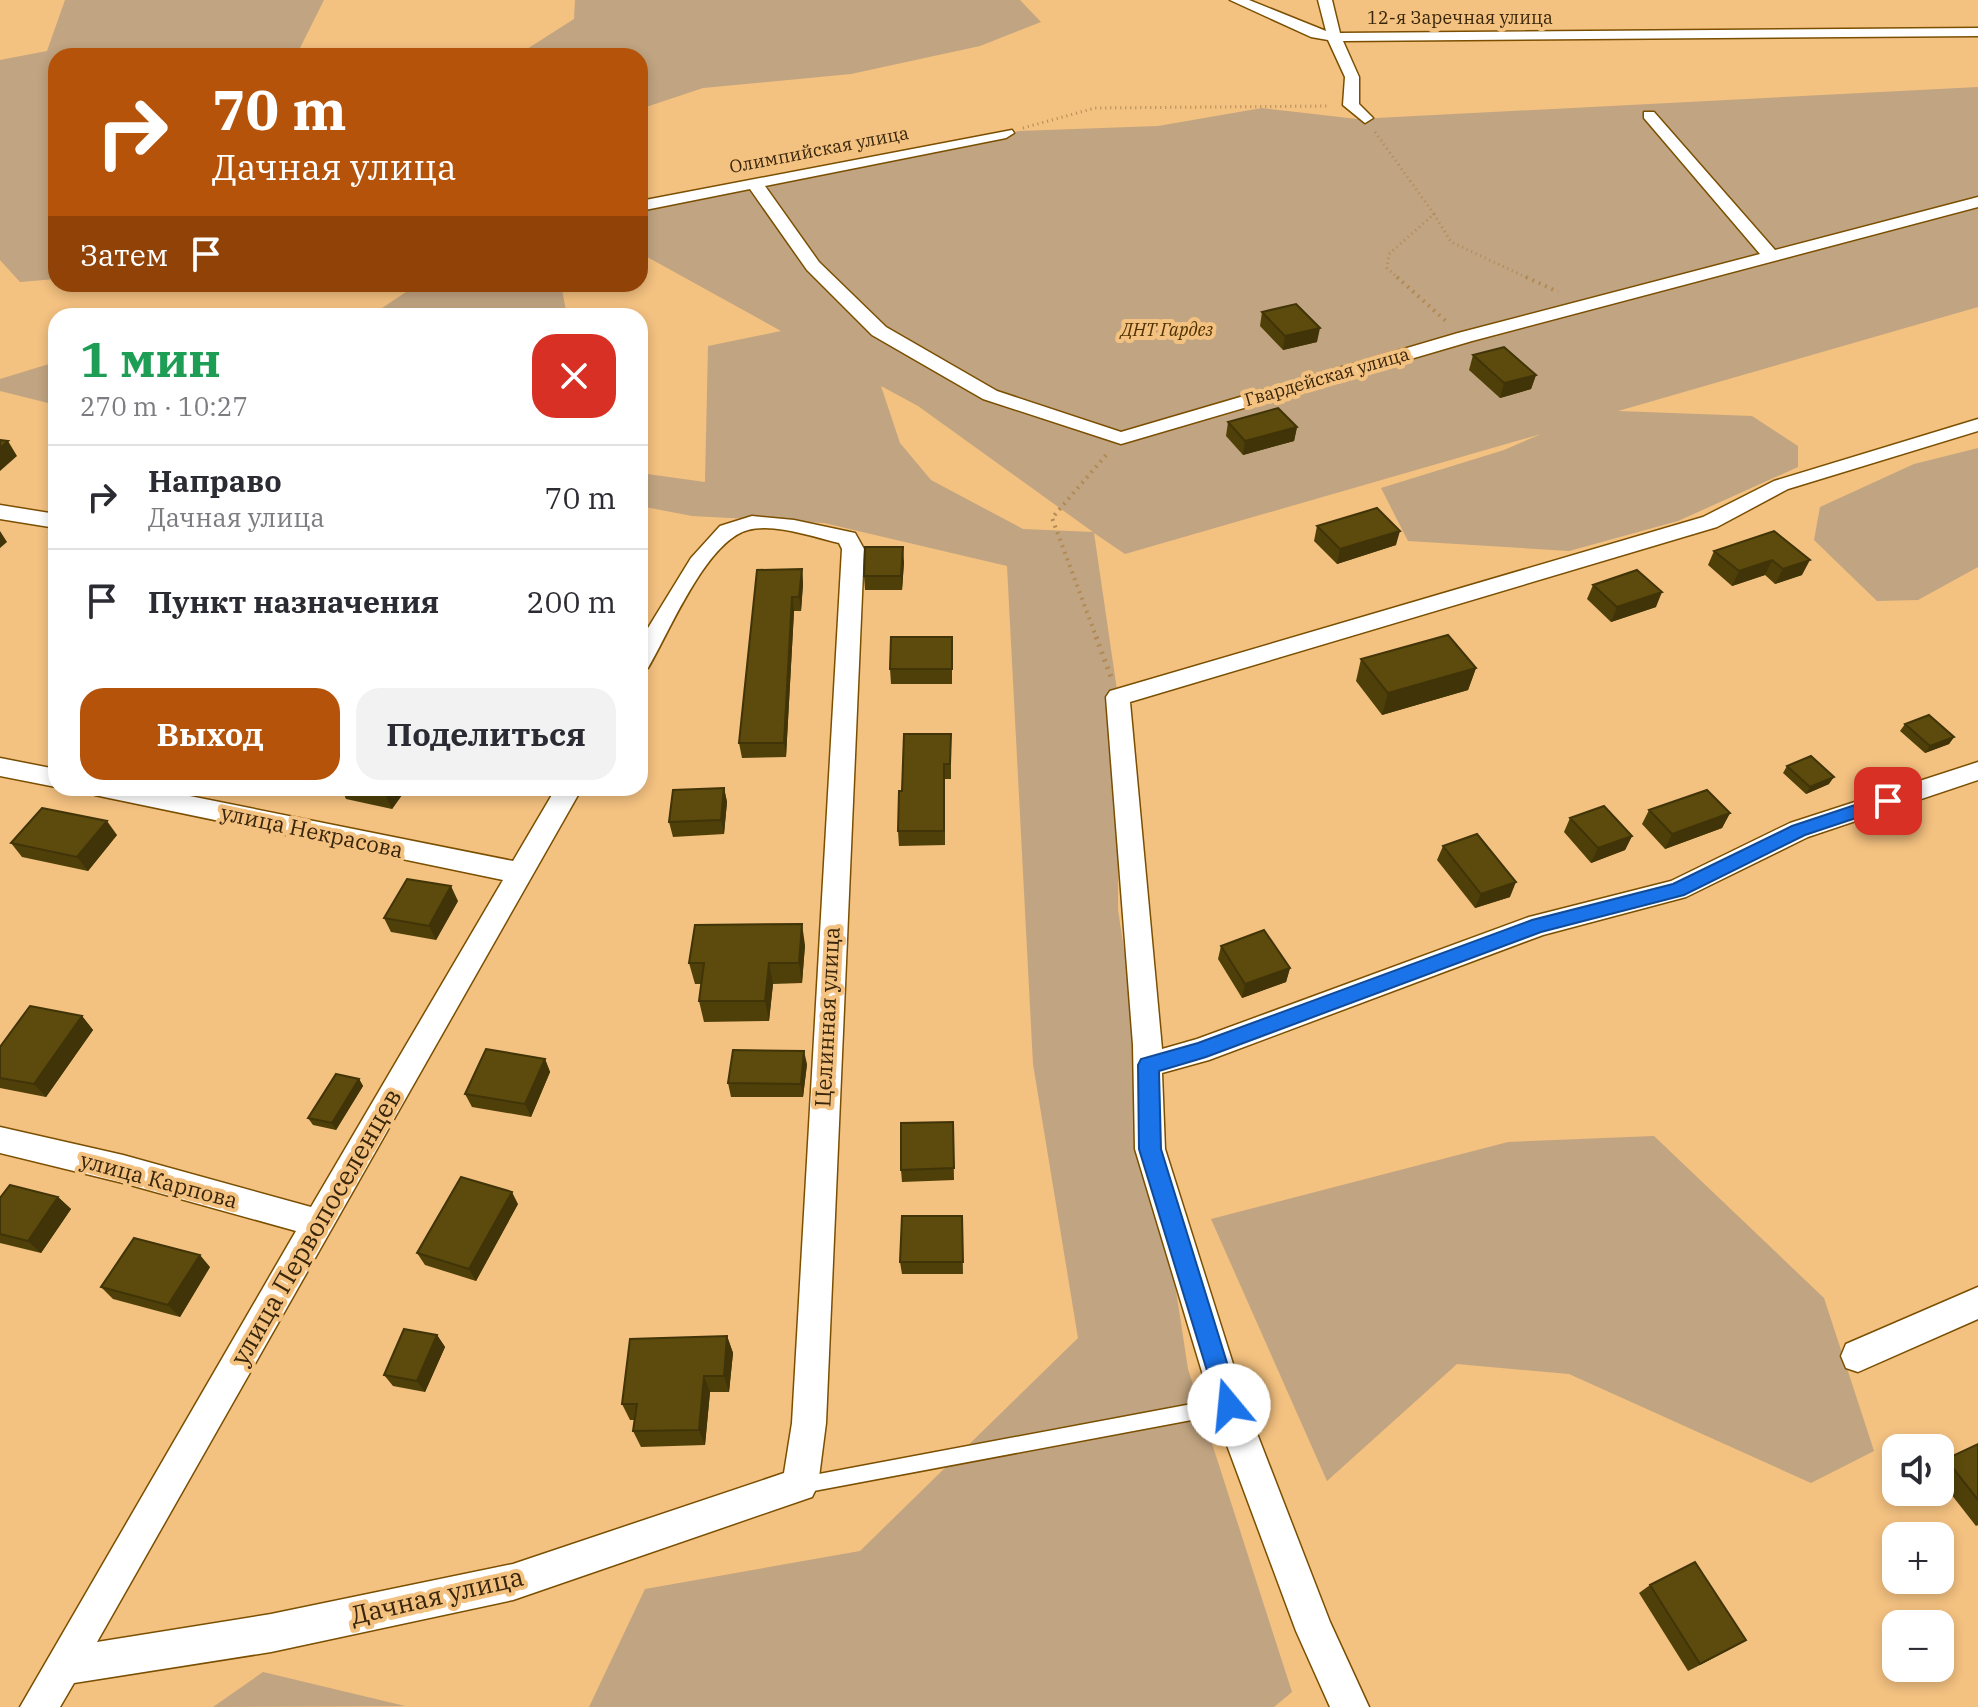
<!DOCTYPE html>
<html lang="ru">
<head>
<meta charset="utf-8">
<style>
	:root { --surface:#fff; --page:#f2f2f3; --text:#2b2b33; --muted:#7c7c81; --line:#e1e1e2; --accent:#b45309 }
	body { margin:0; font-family:"IBM Plex Serif",serif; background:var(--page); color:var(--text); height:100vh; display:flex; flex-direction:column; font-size:30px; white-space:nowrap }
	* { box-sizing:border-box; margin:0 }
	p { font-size:26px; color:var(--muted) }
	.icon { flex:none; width:44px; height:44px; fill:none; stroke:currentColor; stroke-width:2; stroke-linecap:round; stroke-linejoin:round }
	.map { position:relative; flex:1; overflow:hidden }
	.drawer { position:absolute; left:48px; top:308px; width:600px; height:488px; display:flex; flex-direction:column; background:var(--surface); border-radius:24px; box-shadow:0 4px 12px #0003 }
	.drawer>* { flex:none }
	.banner { position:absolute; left:48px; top:48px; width:600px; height:244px; border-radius:24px; box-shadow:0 4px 12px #0003; background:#b45309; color:#fff; overflow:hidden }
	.fabs { position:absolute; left:1882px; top:1434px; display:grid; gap:16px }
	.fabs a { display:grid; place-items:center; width:72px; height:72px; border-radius:16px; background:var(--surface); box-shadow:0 4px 12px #0003; font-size:40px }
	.pin { position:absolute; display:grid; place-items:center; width:68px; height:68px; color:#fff; margin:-34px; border-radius:16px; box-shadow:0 4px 12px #0006 }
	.me { position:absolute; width:88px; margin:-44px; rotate:343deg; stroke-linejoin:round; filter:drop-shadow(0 0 6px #0008) }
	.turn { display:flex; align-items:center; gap:28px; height:168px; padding:0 32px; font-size:36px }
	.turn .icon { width:104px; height:104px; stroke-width:2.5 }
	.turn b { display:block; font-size:56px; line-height:68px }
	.then { display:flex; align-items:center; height:76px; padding:0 32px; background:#0003; gap:16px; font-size:30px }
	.round { display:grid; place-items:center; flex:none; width:84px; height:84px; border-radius:24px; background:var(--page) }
	.headline { display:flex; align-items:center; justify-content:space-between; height:136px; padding:0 32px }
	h1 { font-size:48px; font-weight:800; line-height:60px; color:#1e9e55 }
	.action { display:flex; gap:16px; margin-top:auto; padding:16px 32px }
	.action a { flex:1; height:92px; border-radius:24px; background:var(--accent); color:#fff; font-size:32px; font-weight:800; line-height:92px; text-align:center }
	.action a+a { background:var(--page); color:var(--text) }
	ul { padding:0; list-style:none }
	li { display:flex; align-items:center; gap:24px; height:104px; padding:0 32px; border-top:2px solid var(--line) }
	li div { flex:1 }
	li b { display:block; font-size:30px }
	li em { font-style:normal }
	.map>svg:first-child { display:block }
	.green { fill:#c1a481; fill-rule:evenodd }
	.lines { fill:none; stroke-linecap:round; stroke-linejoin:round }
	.lane-casing { stroke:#7b4f00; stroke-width:3 }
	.street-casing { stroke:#7b4f00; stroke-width:3 }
	.path-far2 { stroke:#b18a56; stroke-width:3; stroke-dasharray:1 4; stroke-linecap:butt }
	.path-far1 { stroke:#b18a56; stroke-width:4; stroke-dasharray:2 5; stroke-linecap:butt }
	.path { stroke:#b18a56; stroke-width:5; stroke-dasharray:2 6; stroke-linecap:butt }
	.lane { fill:#fff; fill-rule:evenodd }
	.street { fill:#fff; fill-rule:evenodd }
	.wall { fill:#4f400a }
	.shaded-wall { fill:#403408 }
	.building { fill:#5c4b0c; stroke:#403408; stroke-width:2 }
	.route { fill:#1a73e8; stroke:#114b97; stroke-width:2 }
	.labels { text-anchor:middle; stroke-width:8; stroke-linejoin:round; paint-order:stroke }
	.far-street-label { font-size:18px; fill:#39260a; stroke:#f3c180 }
	.far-park-label { font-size:18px; font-style:italic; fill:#4f3000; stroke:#f3c180 }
	.street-label { font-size:22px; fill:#39260a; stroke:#f3c180 }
	.near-street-label { font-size:26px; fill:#39260a; stroke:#f3c180 }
</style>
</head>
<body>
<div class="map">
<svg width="1978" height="1707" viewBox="0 0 1978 1707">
	<rect width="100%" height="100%" fill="#f3c180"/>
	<path class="green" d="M65 0H324L296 56H56V279L20 282 0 260V60L47 51Z
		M575 0H1020L1041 22 980 46 851 74 703 88 640 109V56H491L527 49 574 19Z
		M1978 87V307L1618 411 1752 416 1798 446V467L1678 521 1569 551 1408 541 1381 488 1504 450 1541 434 1125 554 1094 533 1118 697V910L1188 1369 1292 1692 1274 1707H589L645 1589 860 1551 1078 1338 1033 1064 1007 566 824 523 692 516 640 506V473L705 482 708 346 781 331 640 253V208L1019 131 1158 126 1262 108 1357 119ZM881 386 918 406 1093 532 1023 529 931 480 900 443Z
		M418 284H561L567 316H370Z
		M49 364 56 365V405L0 391V379Z
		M1978 448V567L1918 600 1877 601 1814 540 1820 507 1914 464Z
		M1654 1136 1824 1298 1874 1451 1811 1483 1569 1374 1457 1364 1327 1481 1211 1219 1508 1142Z
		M263 1672 405 1706 213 1707Z"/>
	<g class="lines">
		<defs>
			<path id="lane" d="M1229 1397 1235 1399 1237 1405 1235 1411 1229 1413 803 1493 797 1491 795 1485 797 1479 803 1477Z"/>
			<path id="street" d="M1230 0H1249L1326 31 1318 0H1332L1340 33 1978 28V36L1343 41 1359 77V104L1373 118 1365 123 1343 105 1345 77 1328 40 1311 37Z
				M1644 112H1654L1775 250 1978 197V207L1472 341 1121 444 983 399 872 335 807 270 750 189 640 211V201L1012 130 1014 133 1006 138 765 186 819 262 886 327 997 391 1121 432 1458 333 1760 254 1644 118Z
				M1978 419V431L1788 489 1717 527 1130 702 1162 1049 1197 1039 1529 917 1671 881 1790 823 1978 762V780L1808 837 1686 897 1543 935 1209 1060 1162 1073 1165 1149 1246 1405 1330 1622 1369 1707H1330L1296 1631 1212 1405 1135 1149 1133 1045 1106 697 1110 691 1703 517 1774 481Z
				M0 505 56 514V528L0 519Z
				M752 516 794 520 855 533 864 549 826 1423 818 1485 812 1497 513 1600 271 1652 74 1683 60 1707H20L296 1231 123 1183 0 1153V1127L123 1155 311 1207 503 880 104 797 95 795 91 788H150L513 861 556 788H582L97 1642 271 1614 513 1564 784 1473 792 1423 842 549 839 543C813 537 775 523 748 530 706 541 669 633 648 668L640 670V641L691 558 720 526Z
				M0 758 56 769V787L0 776Z
				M1978 1287V1319L1858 1372 1846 1368 1841 1356 1846 1344Z"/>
		</defs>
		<use href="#lane" class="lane-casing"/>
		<use href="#street" class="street-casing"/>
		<path class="path-far2" d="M1023 128 1095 108 1330 106
			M1375 132 1434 214 1389 254 1387 268 1399 279
			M1434 214 1451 242 1530 279"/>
		<path class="path-far1" d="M1397 277 1448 323
			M1526 277 1558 292
			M1097 639 1052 518 1107 454"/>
		<path class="path" d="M1096 637 1111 677"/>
		<use href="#lane" class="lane"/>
		<use href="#street" class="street"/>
	</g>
	<path class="wall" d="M1262 312 1317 342 1283 350 1260 326Z
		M1473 355 1536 375 1531 389 1500 398 1469 370Z
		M1228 422 1297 427 1294 441 1243 455 1226 436Z
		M1317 526 1396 545 1337 564 1314 541Z
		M1774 531 1802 575 1775 584 1765 575 1732 586 1708 565 1714 551Z
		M904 562 902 590H865L864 576Z
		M802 569 803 584 801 611H794L786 757 742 758 739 743Z
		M1593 585 1656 607 1611 622 1587 599Z
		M952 637V684H891L890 669Z
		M1361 659 1476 668 1468 690 1382 715 1356 681Z
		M1905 724 1954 737 1949 744 1925 753 1900 731Z
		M951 734V779H945V845L899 846 898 831 902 791Z
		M1787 766 1829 784 1806 794 1783 773Z
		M341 788H407L392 809 346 799Z
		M724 788 727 802 724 834 673 837 669 822Z
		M1649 810 1730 813 1722 828 1665 849 1642 824Z
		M1570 818 1632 836 1625 850 1591 863 1564 832Z
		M117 835 88 871 22 857 11 843Z
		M1443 846 1510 897 1475 908 1437 860Z
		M458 901 436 940 391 932 384 918Z
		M805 945 802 983 773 984 769 1021 704 1022 699 1001 702 984H695L689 963Z
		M1221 946 1290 968 1286 982 1242 998 1218 959Z
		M82 1016 93 1030 46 1097 0 1088V1047Z
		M545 1059 550 1072 531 1117 472 1107 465 1094Z
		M807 1064 803 1097H731L728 1083Z
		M359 1079 363 1086 336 1130 313 1125 308 1118Z
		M953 1122 954 1180 902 1182 901 1170Z
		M58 1197 71 1209 41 1253 0 1243V1198Z
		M518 1204 476 1281 425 1265 417 1253Z
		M962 1216 963 1274H902L900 1262Z
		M210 1267 180 1317 113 1299 101 1287Z
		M437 1335 445 1347 425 1392 393 1386 384 1375Z
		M727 1336 733 1353 729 1392H710L705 1445 641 1447 633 1431 634 1420H630L622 1404Z
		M1978 1444V1525L1976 1526 1940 1480V1463Z
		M1650 1585 1734 1647 1688 1671 1639 1593Z"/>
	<path class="shaded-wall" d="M1320 328 1317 342 1283 350 1285 336Z
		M1536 375 1531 389 1500 398 1504 383Z
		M1297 427 1294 441 1243 455 1245 441Z
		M8 441 17 456 0 471V448Z
		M0 531 7 542 0 548Z
		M1400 531 1396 545 1337 564 1340 549Z
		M903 547 904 562 902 590 901 576Z
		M1772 560 1765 575 1732 586 1739 571Z
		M1810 560 1802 575 1775 584 1783 569Z
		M802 569 803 584 801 611 799 597Z
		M1662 592 1656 607 1611 622 1617 607Z
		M792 597 794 611 786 757 784 743Z
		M1476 668 1468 690 1382 715 1388 693Z
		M1954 737 1949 744 1925 753 1930 746Z
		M1834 777 1829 784 1806 794 1810 787Z
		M390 788H407L392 809 385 794Z
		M724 788 727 802 724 834 721 820Z
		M1730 813 1722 828 1665 849 1672 834Z
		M107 821 117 835 88 871 77 857Z
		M1632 836 1625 850 1591 863 1598 848Z
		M1516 882 1510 897 1475 908 1481 894Z
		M451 886 458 901 436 940 429 926Z
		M802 924 805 945 802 983 799 963Z
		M769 963 773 984 769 1021 765 1001Z
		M1290 968 1286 982 1242 998 1245 984Z
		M82 1016 93 1030 46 1097 34 1084Z
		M804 1051 807 1064 803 1097 801 1084Z
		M545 1059 550 1072 531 1117 525 1104Z
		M359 1079 363 1086 336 1130 332 1123Z
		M512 1192 518 1204 476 1281 469 1269Z
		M58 1197 71 1209 41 1253 28 1241Z
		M200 1255 210 1267 180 1317 168 1305Z
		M437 1335 445 1347 425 1392 417 1381Z
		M727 1336 733 1353 729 1392 724 1376Z
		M704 1376 710 1392 705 1445 699 1430Z
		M1746 1640 1734 1647 1688 1671 1700 1664Z"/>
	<path class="building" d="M1296 304 1320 328 1285 336 1262 312Z
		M1504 347 1536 375 1504 383 1473 355Z
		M1278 408 1297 427 1245 441 1228 422Z
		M0 440 8 441 0 448Z
		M1377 508 1400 531 1340 549 1317 526Z
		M1774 531 1810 560 1783 569 1772 560 1739 571 1714 551Z
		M865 547H903L901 576H864Z
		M802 569 799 597H792L784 743H739L757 570Z
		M1637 570 1662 592 1617 607 1593 585Z
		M1448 635 1476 668 1388 693 1361 659Z
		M891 637H952V669H890Z
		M1929 715 1954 737 1930 746 1905 724Z
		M904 734H951L950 764H944V831H898L899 791H902Z
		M1811 756 1834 777 1810 787 1787 766Z
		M355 788H390L385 794Z
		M724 788 721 820 669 822 673 790Z
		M1707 790 1730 813 1672 834 1649 810Z
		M1604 806 1632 836 1598 848 1570 818Z
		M42 808 107 821 77 857 11 843Z
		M1477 834 1516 882 1481 894 1443 846Z
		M407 879 451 886 429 926 384 918Z
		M802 924 799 963H769L765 1001H699L704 963H689L695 925Z
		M1264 930 1290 968 1245 984 1221 946Z
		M30 1006 82 1016 34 1084 0 1078V1047Z
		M486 1049 545 1059 525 1104 465 1094Z
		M733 1050 804 1051 801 1084 728 1083Z
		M336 1074 359 1079 332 1123 308 1118Z
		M953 1122 954 1168 901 1170V1123Z
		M461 1177 512 1192 469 1269 417 1253Z
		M10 1185 58 1197 28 1241 0 1234V1198Z
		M902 1216H962L963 1262H900Z
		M134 1238 200 1255 168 1305 101 1287Z
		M404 1329 437 1335 417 1381 384 1375Z
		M727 1336 724 1376H704L699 1430 633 1431 637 1404H622L630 1339Z
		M1978 1444V1500L1946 1459Z
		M1695 1562 1746 1640 1700 1664 1650 1585Z"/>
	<path class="route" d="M1888 794 1895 796V805L1805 835 1684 895 1541 932 1206 1057 1159 1071 1161 1149 1240 1405 1237 1413 1229 1417 1220 1413 1139 1149 1138 1065 1141 1059 1198 1043 1532 920 1673 884 1792 826Z"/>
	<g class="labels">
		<g class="far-street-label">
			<text x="1460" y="24">12-я Заречная улица</text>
			<text transform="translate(819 150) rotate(-11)" y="6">Олимпийская улица</text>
			<text transform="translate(1327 377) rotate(-16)" y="6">Гвардейская улица</text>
		</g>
		<g class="far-park-label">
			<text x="1167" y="336">ДНТ Гардез</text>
		</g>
		<g class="street-label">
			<text transform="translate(312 831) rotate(12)" y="8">улица Некрасова</text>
			<text transform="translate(827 1017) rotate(-87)" y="8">Целинная улица</text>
			<text transform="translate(159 1180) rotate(15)" y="8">улица Карпова</text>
		</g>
		<g class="near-street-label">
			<text transform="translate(316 1227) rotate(-60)" y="9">улица Первопоселенцев</text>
			<text transform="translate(437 1596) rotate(-13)" y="9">Дачная улица</text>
		</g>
	</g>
</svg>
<div class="fabs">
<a><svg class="icon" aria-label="sound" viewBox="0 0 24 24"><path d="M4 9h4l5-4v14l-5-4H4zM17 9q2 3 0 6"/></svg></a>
<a>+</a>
<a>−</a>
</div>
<div class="pin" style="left:1888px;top:801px;background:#d93025"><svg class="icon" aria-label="arrive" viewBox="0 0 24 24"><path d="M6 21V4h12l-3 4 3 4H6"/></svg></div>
<svg class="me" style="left:1229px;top:1405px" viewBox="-20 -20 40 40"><circle r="19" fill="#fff"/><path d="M0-13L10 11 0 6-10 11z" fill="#1a73e8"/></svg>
<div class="banner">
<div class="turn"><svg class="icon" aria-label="right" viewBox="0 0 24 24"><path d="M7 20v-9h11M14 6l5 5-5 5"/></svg><div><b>70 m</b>Дачная улица</div></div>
<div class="then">Затем<svg class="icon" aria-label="arrive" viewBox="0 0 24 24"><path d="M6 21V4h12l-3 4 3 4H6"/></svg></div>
</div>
<section class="drawer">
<div class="headline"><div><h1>1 мин</h1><p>270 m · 10:27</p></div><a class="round" style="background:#d93025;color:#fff"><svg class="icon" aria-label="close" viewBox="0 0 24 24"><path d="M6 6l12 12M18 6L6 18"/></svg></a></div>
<ul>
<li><svg class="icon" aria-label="right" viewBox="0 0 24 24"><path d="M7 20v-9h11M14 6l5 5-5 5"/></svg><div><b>Направо</b><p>Дачная улица</p></div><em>70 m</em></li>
<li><svg class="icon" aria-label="arrive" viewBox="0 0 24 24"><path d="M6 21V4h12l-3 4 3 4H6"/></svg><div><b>Пункт назначения</b></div><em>200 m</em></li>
</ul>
<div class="action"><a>Выход</a><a>Поделиться</a></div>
</section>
</div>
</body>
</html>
